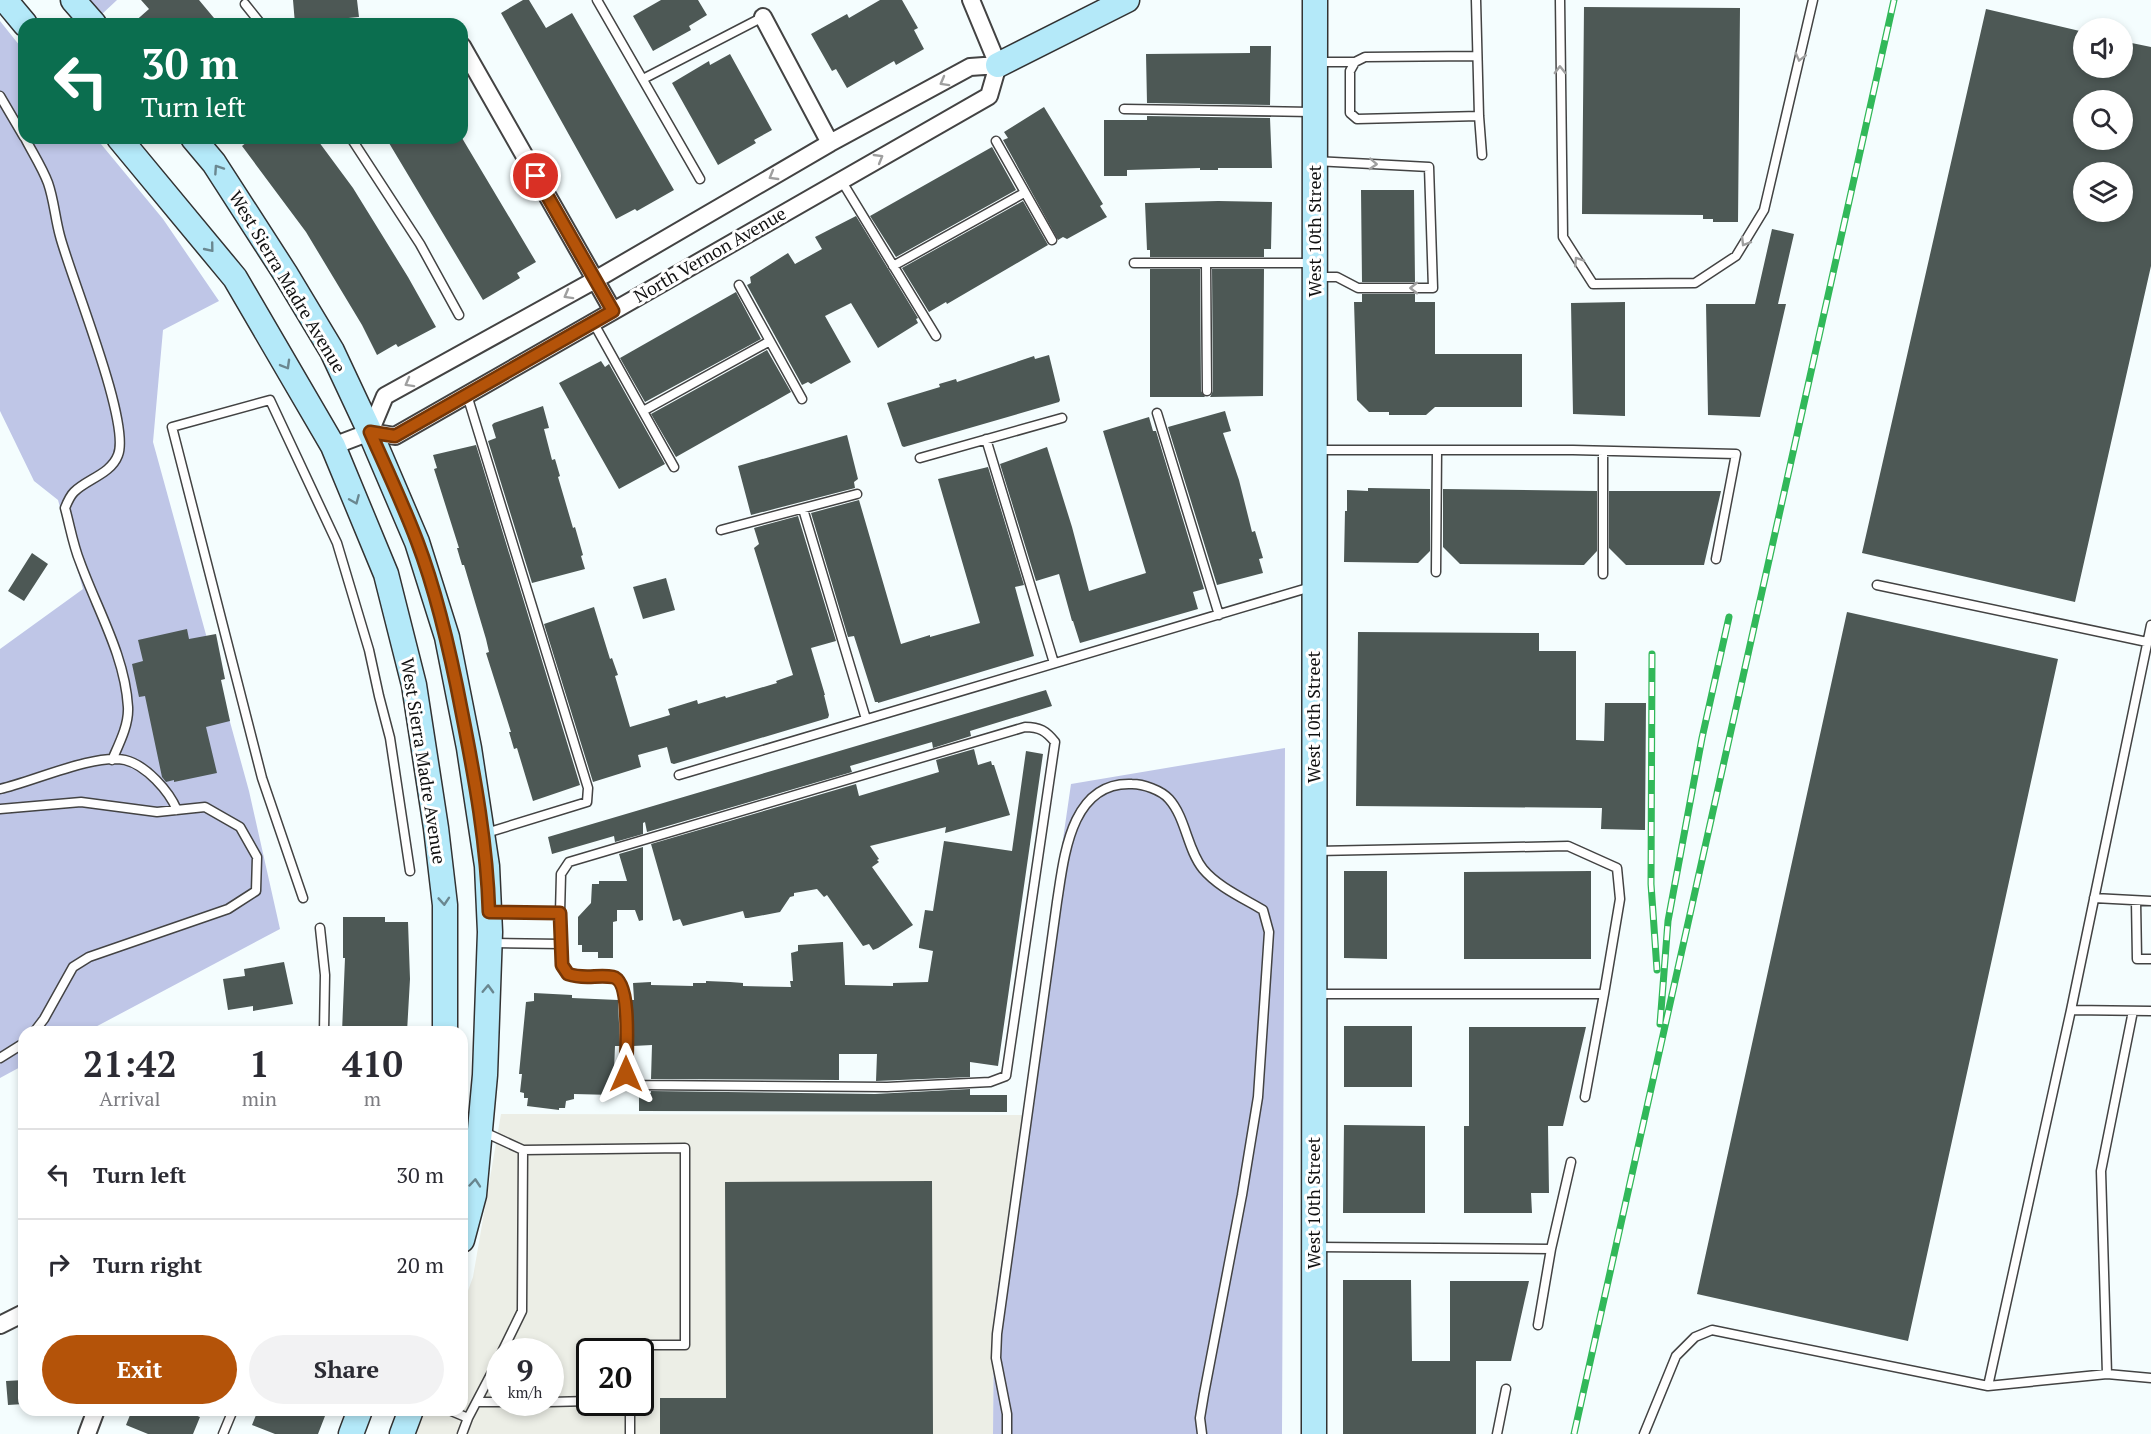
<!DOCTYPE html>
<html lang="en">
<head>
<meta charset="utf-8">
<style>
	:root { --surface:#fff; --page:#f2f2f3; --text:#2b2b33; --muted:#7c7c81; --line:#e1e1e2; --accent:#b45309 }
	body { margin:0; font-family:"PT Serif",serif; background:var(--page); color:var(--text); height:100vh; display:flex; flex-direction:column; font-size:22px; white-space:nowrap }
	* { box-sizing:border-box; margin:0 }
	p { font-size:20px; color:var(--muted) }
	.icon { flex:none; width:33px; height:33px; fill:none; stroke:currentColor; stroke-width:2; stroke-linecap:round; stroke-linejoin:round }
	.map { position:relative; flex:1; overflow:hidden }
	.panel { position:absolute; left:18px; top:1026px; width:450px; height:390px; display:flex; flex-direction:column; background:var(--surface); border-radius:18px; box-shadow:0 3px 9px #0003 }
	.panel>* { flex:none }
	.guide { position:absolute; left:18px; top:18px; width:450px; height:126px; border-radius:18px; box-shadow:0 3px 9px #0003; background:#0b6e4f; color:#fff; overflow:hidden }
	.buttons { position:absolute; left:2073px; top:18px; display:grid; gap:12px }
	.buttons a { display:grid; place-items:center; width:60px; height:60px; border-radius:50%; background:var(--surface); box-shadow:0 3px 9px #0003; font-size:30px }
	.speed { position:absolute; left:486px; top:1338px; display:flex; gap:12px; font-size:30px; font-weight:700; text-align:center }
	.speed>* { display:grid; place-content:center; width:78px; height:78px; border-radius:50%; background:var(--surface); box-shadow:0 3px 9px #0003; line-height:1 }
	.speed small { font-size:15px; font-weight:400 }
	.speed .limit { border:3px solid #111; border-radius:9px; background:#fff; color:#111 }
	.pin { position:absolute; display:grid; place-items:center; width:51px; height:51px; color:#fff; margin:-26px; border:3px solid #fff; border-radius:50%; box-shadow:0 2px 6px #0007 }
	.me { position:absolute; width:66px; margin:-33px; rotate:0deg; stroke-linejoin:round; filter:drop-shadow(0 0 4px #0008) }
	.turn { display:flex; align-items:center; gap:21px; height:126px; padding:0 24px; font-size:27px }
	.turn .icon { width:78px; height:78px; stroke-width:2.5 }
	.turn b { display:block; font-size:42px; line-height:51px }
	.eta { display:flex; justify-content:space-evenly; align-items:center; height:102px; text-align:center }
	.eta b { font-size:36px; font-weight:700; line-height:42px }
	.cta { display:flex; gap:12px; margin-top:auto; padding:12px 24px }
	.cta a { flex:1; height:69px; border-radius:36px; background:var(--accent); color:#fff; font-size:24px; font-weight:700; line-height:69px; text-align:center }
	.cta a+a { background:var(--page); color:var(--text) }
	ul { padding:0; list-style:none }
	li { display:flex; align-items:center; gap:18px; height:90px; padding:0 24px; border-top:2px solid var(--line) }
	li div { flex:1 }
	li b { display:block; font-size:22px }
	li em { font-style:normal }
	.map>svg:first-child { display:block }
	.industrial { fill:#eceee6; fill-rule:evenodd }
	.green { fill:#bfc6e7 }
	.building { fill:#4d5855; fill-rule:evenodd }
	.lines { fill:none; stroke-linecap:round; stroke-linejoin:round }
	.lane-casing { stroke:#434343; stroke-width:11 }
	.street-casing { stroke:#434343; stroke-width:20 }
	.secondary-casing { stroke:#323232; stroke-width:27 }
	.lane { stroke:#fff; stroke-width:8 }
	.street { stroke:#fff; stroke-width:16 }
	.secondary { stroke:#b4e9f9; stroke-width:24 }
	.rail-casing { stroke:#31b859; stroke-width:7 }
	.rail { stroke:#fff; stroke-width:4.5; stroke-dasharray:14; stroke-linecap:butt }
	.oneway { stroke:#9f9f9f }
	.oneway2 { stroke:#6a8790 }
	.route-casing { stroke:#753606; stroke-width:15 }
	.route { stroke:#b45309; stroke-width:10 }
	.labels { text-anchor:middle; stroke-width:6; stroke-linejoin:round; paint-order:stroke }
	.street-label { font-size:18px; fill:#101010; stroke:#fff }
</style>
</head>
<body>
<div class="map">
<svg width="2151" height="1434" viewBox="0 0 2151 1434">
	<rect width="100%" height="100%" fill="#f4fdfe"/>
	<path class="industrial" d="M501 1114 1023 1115 994 1315 993 1434H414L423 1410H462V1307L473 1277ZM500 1352H550V1402H500ZM590 1352H640V1402H590Z"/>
	<path class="green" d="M90 0H117L101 15Z
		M0 21 24 51V138H96L163 219 219 301 163 330 153 442 249 791 280 929 86 1032H24V1065L0 1078V649L83 589 58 500 34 481 0 411Z
		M1285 748 1282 1434H993L994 1315 1071 784Z"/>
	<path class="building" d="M141 0H199L219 24H132L149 9Z
		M293 0H357L359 17 338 19V22L295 24Z
		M523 0H529L546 28 572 13 674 190 637 211 635 209 616 219 501 13Z
		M661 0H698L707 15 689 26 691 30 653 51 633 16Z
		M880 0H902L918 28 914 30 924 49 896 65 894 61 847 88 836 69 832 71 811 34 847 14 849 18Z
		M1584 7 1740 8 1738 222H1713V219H1703V215L1582 214Z
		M1986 9 2084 32V68H2122V41L2151 47V266L2075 602 1862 553ZM2084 100H2122V140H2084ZM2084 172H2122V212H2084Z
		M1250 46H1271L1270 105 1147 103 1146 54 1250 53Z
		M730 54 772 130 754 140 756 143 718 165 672 83 709 61 710 65Z
		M1044 107 1103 204 1100 206 1107 217 1067 239 1063 237 1058 240 1003 140 1008 138 1004 132Z
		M1147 116 1270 118 1272 168H1218V170H1200V168L1127 170V176H1104V120H1147Z
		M252 138H316L353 188 408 277 436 327 398 347 396 344 377 355 362 325 306 232 242 146Z
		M386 138H462L536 262 517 273 520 278 483 300Z
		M992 147 1016 190 896 257 870 216Z
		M1361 190H1414L1415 282H1362Z
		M1023 201 1048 245 947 304 946 302 929 312 902 268Z
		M1218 201 1272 202 1271 249H1264V257H1150V250H1147L1145 203Z
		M856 216 918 318 916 319 918 323 878 348 851 303 825 316 851 362 811 384 808 382 802 385 747 285 751 283 750 277 788 253 795 264 822 249 815 237Z
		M1772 229 1794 234 1778 304H1786L1760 417 1708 415 1706 304H1755Z
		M1150 269H1200L1201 391 1205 397H1150Z
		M1212 269H1264L1263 396 1210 397 1213 391Z
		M736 292 761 339 645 402 620 358Z
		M1362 294H1415V302H1435V354H1522V407H1435L1426 415H1389V412H1369L1357 400 1354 302H1362Z
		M1625 302V416L1573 414 1571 303Z
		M767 350 791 392 676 457 651 414Z
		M1049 355 1060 400 1059 402 904 447 902 446 887 403 940 387 939 384 956 379 957 382 1034 356 1035 359Z
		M601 361 605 367 609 364 665 464 619 489 559 383Z
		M543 406 549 428 544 429 552 460 555 459 560 476 558 477 573 528 575 527 583 555 581 556 585 569 532 583 488 441 496 438 492 425 494 423Z
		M1225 411 1231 431 1223 433 1239 480 1252 532 1255 531 1263 558 1259 559 1263 573 1217 585 1168 427Z
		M1149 417 1153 431H1156L1204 589 1193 592 1198 609 1080 643 1073 621H1072L1059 574 1036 581 1000 464 1047 447 1072 527 1089 591 1117 582 1146 573 1103 431Z
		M847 435 858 479 854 482 855 488 751 515 738 466Z
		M476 445 580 785 533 801 517 748 514 749 509 732H511L486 653 489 652 486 639 464 565H462L457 548H459L434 469 437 468 433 455Z
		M988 467 1024 585 1015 587 1034 656 878 703V702H875L854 636 848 637 811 513 859 500 901 644 930 635V637L980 623 938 479Z
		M1368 488 1430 489V551L1418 563 1344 562 1345 511H1347V490L1368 491Z
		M1443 489 1597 491V551L1584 565 1460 564 1443 547Z
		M1609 491H1721L1704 565H1626L1609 548Z
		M798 516 836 641 811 648 825 695H824L829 715 828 718 674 764 671 763 667 747 638 755 641 767 593 782 544 624 594 607 610 659 612 658 618 675 615 676 630 727 670 715 668 709 697 700 698 704 725 696 726 698 777 683 776 681 793 675 754 548 759 544 754 528Z
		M32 553 48 564 24 601 8 591Z
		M666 578 675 610 643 619 633 587Z
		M1847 612 2058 659 1908 1341 1697 1294Z
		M187 629 189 639 216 634 225 679 221 680 230 721 206 727 217 773 174 782V780L166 782 162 777 145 696 139 697 132 664 143 661 138 640Z
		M1358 632 1539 633V651H1576V740L1604 741 1605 703H1646L1645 830 1601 829 1602 808 1356 806Z
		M1046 690 1052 706 970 731 971 736 933 748 932 742 850 766 852 772 647 832 645 822 643 823V834L615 842 614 836 552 854 548 837Z
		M974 749 978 765 991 761 992 765H994L1010 815 945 833 946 827 870 846 879 859 877 860 879 862 872 867 913 925 878 948 873 950 869 944 863 946 827 895 824 897 817 889 794 893V896L790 897 780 912 748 918H745L743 911 683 926 680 919 673 921 651 844 856 784 859 796 939 772 936 760Z
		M1026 751 1043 754 998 1066 970 1062V1077L876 1081 877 1054H839V1080L651 1079 652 1045 633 1046 631 1000H634L633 983 651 982V985L693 986V983H706V981L730 982 743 983V986L791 987 790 981H793L791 953 798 951V945L843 942 845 985 893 986V983L928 982 933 951 919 948V946L925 910 933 911 944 841 1012 851Z
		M643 847V920L639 921 635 910H617V921L613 922V958H598V952H582V945H578V917L591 903 592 884H599V881H627L619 854Z
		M1344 871H1387V959L1344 958Z
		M1591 871V959H1464V872Z
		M343 917H385V922H408L410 979 407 1032H342L345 958H343Z
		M284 962 293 1004 253 1011V1006L228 1010 223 979 245 976 244 969Z
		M534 993 572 995V998L618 1000 620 1046H615L613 1095 574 1094V1099L566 1101 565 1108H559V1110L527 1106 528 1098H524V1093L520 1092 522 1074H519L526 1002 534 1001Z
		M1344 1026H1412V1087H1344Z
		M1469 1027H1586L1563 1126H1548L1549 1193H1531L1532 1213H1464V1126H1469Z
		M970 1089V1095H1007V1112L639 1111V1093H651V1091L875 1094Z
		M1344 1125 1425 1126V1213H1343Z
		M932 1181 933 1434H660V1398H726L725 1182Z
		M1343 1280H1411L1412 1361H1450V1281H1529L1511 1361H1476V1434H1343Z
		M24 1380V1404L8 1405 6 1381Z
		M132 1410H183L200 1417 193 1434H148L126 1425Z
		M258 1410H310L325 1416 318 1434H275L252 1425Z"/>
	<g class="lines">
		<defs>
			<path id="lane" d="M597 0 700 179
				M1476 0 1479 116 1482 155
				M1560 0 1563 237 1593 284 1695 283 1736 256 1764 210 1813 0
				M245 4 261 24
				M1477 56 1365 57 1355 62 1350 71V113L1357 119 1479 116
				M1316 62H1355
				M643 79 763 17
				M0 96 24 137
				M1124 109 1311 112
				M25 138C32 152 42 167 48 183 54 200 55 218 60 236 71 278 131 423 118 455 111 474 87 479 74 492 70 496 67 503 65 508 70 526 73 545 80 562 97 609 125 656 128 707 129 725 119 744 112 760
				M351 138 420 244 459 315
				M996 141 1052 240
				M1315 161 1429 167 1433 288H1358L1337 277H1317
				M841 180 936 336
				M1134 263H1311
				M1206 263 1207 391
				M893 266 1024 193
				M739 285 802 399
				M593 322 674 467
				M467 395 588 788 587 802 483 834
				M643 411 770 341
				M1157 413 1219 615
				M986 439 1054 663
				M1318 450H1573L1736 454 1716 559
				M1603 451V574
				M920 458 1062 418
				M803 509 866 719
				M721 530 857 494
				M1436 572 1437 450
				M1877 585 2147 642
				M1025 727C1040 727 1046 731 1055 742L1006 1076 990 1082 887 1087 639 1085 630 1083 626 1074C626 1056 632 981 613 977 598 974 586 981 568 974L563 965 560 913 561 874 569 862Z
				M679 775 1311 587
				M0 789C32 782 95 753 125 760 146 765 169 791 177 810
				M0 809 81 802 157 812 205 807 240 827 257 857 256 891 228 909 89 957 73 967 44 1019 34 1032
				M1317 851 1568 846 1617 868 1620 899 1604 994
				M303 898 262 778 172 427 270 400 337 543 369 650 379 696 390 738 410 871
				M2094 898 2151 901
				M2136 901 2137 959H2151
				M491 912 560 913
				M320 928 325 975 324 1032
				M490 943 561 944
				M1318 994H1604L1585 1097
				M2071 1010 2151 1011
				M0 1058 24 1043
				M484 1132 523 1150 685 1148V1345H630V1352
				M1317 1247 1551 1249 1571 1162
				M1538 1325 1551 1249
				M502 1352 522 1311 523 1150
				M2107 1374 2101 1171 2133 1011
				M1988 1386 2071 1010 2151 625
				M477 1402H500
				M550 1402 590 1401
				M630 1402V1434
				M449 1410 468 1418 462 1434
				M468 1418 500 1357
				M223 1434 233 1410
				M1007 1434V1414L996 1358 997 1334 1057 902C1064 858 1070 781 1132 784 1143 784 1161 790 1169 799 1186 818 1187 849 1203 869 1218 887 1243 898 1263 910L1269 932 1258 1097 1242 1195 1204 1394 1200 1418 1202 1434
				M1497 1434 1506 1389
				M1644 1434 1676 1356 1695 1337 1712 1330 1988 1386 2107 1374 2151 1378"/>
			<path id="street" d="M971 0 998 65
				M763 17 830 143
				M462 46 613 311
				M370 432 385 396 595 280 830 143 970 67 998 65
				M333 446 370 432 395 436 989 96 998 65
				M0 1325 24 1313
				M87 1434 96 1410"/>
			<path id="secondary" d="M5 0 25 24
				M73 0 94 24
				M998 65 1127 0
				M119 138 235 278 333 446 386 574 414 685 436 828 445 905V1032
				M193 138 214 163 285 273 332 351 370 432 417 542 447 637 469 748 487 866 490 932 485 1075 474 1195 462 1240
				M351 1434 360 1410
				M402 1434 411 1410
				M1314 1434 1315 0"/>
		</defs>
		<use href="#lane" class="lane-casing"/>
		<use href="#street" class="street-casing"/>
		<use href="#secondary" class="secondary-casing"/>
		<use href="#lane" class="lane"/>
		<use href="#street" class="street"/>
		<use href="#secondary" class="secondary"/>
		<defs>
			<path id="rail" d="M1652 654 1651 884 1657 970
				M1660 1024 1668 921 1702 738 1729 617
				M1574 1434 1894 0"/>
		</defs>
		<use href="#rail" class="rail-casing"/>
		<use href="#rail" class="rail"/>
	</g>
	<defs><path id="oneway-chevron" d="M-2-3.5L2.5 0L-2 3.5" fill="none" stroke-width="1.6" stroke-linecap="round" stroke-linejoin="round" transform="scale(1.5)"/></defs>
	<g class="oneway">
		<use href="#oneway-chevron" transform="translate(1800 57) rotate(104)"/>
		<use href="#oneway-chevron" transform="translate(1560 70) rotate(-91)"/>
		<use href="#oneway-chevron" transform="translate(944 82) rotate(151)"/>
		<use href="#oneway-chevron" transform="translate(879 158) rotate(-30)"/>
		<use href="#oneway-chevron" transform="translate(1373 164) rotate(3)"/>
		<use href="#oneway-chevron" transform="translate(773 176) rotate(150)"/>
		<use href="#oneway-chevron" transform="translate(1745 242) rotate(121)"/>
		<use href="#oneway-chevron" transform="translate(1578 261) rotate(-123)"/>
		<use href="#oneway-chevron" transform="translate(1414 288) rotate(180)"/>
		<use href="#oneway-chevron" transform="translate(568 295) rotate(151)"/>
		<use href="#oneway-chevron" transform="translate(409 383) rotate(151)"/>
	</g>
	<g class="oneway2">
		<use href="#oneway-chevron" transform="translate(218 169) rotate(-124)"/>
		<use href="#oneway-chevron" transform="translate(210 248) rotate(51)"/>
		<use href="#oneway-chevron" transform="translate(286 365) rotate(60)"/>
		<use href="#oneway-chevron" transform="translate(355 500) rotate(67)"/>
		<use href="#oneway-chevron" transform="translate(444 901) rotate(86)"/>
		<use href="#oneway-chevron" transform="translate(488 989) rotate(-88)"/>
		<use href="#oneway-chevron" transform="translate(475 1183) rotate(-85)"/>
	</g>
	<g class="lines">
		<defs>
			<path id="route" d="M536 176 613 311 395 436 370 432C386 468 403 504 417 541 438 596 451 655 462 713 475 779 487 845 489 912L560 913 562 965 568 974C585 980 598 974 613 977 632 981 626 1056 626 1074"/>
		</defs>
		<use href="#route" class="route-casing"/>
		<use href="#route" class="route"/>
	</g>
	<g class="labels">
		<g class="street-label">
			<text transform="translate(1315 231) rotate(-90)" y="6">West 10th Street</text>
			<text transform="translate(710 255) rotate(-30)" y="6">North Vernon Avenue</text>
			<text transform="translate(287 282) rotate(59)" y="6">West Sierra Madre Avenue</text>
			<text transform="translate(1314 717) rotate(-90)" y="6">West 10th Street</text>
			<text transform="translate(423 761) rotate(81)" y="6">West Sierra Madre Avenue</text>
			<text transform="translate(1314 1203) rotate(-90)" y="6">West 10th Street</text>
		</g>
	</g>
</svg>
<div class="buttons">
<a><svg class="icon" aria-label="sound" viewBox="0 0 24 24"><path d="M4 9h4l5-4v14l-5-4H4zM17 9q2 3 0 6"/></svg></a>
<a><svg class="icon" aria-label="search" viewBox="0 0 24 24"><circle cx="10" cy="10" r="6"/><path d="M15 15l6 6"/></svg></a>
<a><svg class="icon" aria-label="layers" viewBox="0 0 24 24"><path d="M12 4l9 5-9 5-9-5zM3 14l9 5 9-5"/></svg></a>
</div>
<div class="speed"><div>9<small>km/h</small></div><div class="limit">20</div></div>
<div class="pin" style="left:536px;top:176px;background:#d93025"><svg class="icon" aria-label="arrive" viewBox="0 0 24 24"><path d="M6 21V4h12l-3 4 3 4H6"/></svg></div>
<svg class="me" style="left:626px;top:1074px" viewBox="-20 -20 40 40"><path d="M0-17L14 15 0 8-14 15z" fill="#b45309" stroke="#fff" stroke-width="4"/></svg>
<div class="guide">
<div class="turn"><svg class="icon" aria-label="left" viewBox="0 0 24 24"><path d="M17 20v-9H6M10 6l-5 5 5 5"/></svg><div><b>30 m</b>Turn left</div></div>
</div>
<section class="panel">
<div class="eta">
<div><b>21:42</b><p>Arrival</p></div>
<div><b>1</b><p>min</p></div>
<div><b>410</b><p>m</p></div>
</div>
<ul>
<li><svg class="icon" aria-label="left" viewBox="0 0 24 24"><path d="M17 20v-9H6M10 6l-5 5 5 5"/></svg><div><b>Turn left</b></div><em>30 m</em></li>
<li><svg class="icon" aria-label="right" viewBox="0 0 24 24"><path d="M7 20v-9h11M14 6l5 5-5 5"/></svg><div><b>Turn right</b></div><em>20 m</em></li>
</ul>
<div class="cta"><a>Exit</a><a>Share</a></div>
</section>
</div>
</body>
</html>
